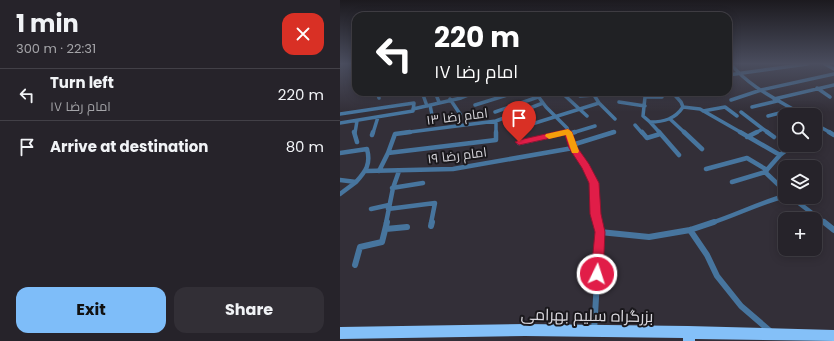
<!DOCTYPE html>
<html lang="en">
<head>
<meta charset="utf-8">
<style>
	:root { --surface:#26232a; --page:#322f36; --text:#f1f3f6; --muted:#a4a4a8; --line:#424047; --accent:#7ebdf9 }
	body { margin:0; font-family:Poppins,Cairo,sans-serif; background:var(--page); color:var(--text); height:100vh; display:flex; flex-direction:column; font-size:15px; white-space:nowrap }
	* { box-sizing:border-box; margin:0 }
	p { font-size:13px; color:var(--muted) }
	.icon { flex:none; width:22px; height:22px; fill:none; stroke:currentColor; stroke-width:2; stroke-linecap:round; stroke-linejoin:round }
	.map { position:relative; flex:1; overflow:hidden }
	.panel { display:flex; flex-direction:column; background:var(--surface); width:340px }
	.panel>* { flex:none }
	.top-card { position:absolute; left:12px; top:12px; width:380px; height:84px; border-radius:12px; box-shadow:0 2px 10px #0003,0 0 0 1px var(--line); background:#202124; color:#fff; overflow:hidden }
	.buttons { position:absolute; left:438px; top:108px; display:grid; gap:8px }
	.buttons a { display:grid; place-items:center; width:44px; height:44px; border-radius:8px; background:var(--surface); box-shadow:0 2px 10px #0003,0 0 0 1px var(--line); font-size:20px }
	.pin { position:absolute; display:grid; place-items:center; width:34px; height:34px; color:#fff; margin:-41px -17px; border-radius:50% 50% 50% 0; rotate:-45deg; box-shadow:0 0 4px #0007 }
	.pin .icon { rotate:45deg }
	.me { position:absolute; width:44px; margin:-22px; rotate:4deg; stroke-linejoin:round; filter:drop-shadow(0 0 3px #0008) }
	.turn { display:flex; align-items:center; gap:14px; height:84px; padding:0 16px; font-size:18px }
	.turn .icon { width:52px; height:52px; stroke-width:2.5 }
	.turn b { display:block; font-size:28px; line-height:34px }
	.round { display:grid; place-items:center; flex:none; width:42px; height:42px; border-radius:12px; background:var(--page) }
	.summary { display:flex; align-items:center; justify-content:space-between; height:68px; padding:0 16px }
	h1 { font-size:24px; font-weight:700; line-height:30px }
	.action { display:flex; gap:8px; margin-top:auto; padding:8px 16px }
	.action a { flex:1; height:46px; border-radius:12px; background:var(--accent); color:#111; font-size:16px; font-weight:700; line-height:46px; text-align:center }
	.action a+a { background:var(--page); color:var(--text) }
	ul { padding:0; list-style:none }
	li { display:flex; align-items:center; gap:12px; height:52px; padding:0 16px; border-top:1px solid var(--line) }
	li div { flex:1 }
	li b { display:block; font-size:15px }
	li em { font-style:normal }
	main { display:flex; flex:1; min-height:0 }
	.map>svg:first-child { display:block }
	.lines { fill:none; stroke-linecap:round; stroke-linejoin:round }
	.minor-far2 { stroke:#47759e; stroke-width:3.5 }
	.minor-far1 { stroke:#47759e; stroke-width:4.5 }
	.minor { stroke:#47759e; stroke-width:6 }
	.trunk { fill:#84c0f8; fill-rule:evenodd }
	.route { fill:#e11d48; stroke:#92132f }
	.slow { fill:#f59e0b }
	.labels { text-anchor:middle; stroke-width:4; stroke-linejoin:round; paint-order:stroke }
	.street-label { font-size:13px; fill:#dad8de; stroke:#1a181c }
	.near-street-label { font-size:16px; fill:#dad8de; stroke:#1a181c }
</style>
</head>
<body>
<main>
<section class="panel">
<div class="summary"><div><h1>1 min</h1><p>300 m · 22:31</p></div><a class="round" style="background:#d93025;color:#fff"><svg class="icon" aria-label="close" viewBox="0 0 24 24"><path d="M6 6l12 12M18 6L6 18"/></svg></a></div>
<ul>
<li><svg class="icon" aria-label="left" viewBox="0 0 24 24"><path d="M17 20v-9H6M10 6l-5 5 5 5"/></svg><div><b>Turn left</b><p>امام رضا ۱۷</p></div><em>220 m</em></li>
<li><svg class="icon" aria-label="arrive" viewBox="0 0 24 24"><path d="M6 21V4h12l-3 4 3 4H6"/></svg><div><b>Arrive at destination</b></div><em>80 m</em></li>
</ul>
<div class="action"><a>Exit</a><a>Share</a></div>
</section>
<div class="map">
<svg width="494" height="341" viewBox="0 0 494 341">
	<rect width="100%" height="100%" fill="#332f38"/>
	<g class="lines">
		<path class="minor-far2" d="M391 64C409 87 438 100 463 115
			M485 64 494 69
			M388 75 467 64
			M477 88 490 97
			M37 92 39 98
			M82 92 87 106
			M95 92 99 102
			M195 92 206 107 227 128 229 133
			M221 92 247 116
			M332 92 341 102 343 107 360 109 402 133
			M335 95 353 92
			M240 96 254 95 259 103
			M322 97H305L303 116 310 122C324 122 335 119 343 107
			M110 99 120 114
			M434 99 494 85
			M391 100 421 90 494 74
			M279 102 305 106
			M90 105 92 115
			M135 105 177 92
			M412 107 437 101
			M73 109 121 98 136 92
			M363 111 385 107 397 116
			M155 112 198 97
			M401 112 423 129 415 133
			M0 114 74 103 73 111 0 123
			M428 116 455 109
			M330 119 345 133
			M156 121V133
			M156 121 203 103
			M310 122 320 133
			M475 124 491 133
			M295 125 302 133
			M176 129 259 103 275 119
			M423 129 429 133
			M15 133 17 121
			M33 133 38 117
			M62 133 156 121
			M223 133 228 132
			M232 133 255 126
			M270 133 274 132"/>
		<path class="minor-far1" d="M14 132 17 142
			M70 132 55 134 48 153 156 140V132
			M228 132 233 148 246 166 254 183 258 223
			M302 132 307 138 320 134
			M319 132 339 155
			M344 132 362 149
			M400 132 440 155
			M427 132 434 137
			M489 132 494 135
			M229 134 235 132
			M32 135 33 132
			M407 137 417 132
			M179 143 227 132
			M232 145 274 132
			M0 153 27 149C31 164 26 171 16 182L0 180
			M366 169 407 158 427 170
			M26 171 113 169 233 148
			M39 171 48 153
			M425 172 440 155 453 145
			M425 172 445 191
			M392 182 425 172
			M52 188 83 183
			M0 194 16 182
			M451 197 485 223
			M31 209 49 205
			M48 209 95 203 91 223
			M46 223 53 188 59 171
			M371 223C396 215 419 203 445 196"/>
		<path class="minor" d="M484 222 494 230
			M91 226 92 222
			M46 229 67 227
			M350 230 367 255 377 276 401 306 430 331
			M260 232 309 237 350 230 374 222
			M15 265 20 247 42 242 47 222
			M254 331 260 232 258 222"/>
		<path class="trunk" d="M185 324 348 326 494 330V341L355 339V341H343V338L185 336 0 339V327Z"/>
	</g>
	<linearGradient id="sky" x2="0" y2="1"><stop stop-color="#1c1a1f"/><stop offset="0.57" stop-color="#4a4d5e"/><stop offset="1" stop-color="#4a4d5e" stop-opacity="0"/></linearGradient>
	<rect width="494" height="112" fill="url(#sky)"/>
	<path class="route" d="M228 129 232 132 237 147 249 164 259 183 261 214 265 232 263 274 261 279 257 280 253 279 251 274 255 232 250 214 249 183 242 168 229 148 225 135 179 145 175 142 179 140Z"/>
	<path class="slow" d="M228 129 232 132 239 151 238 153H232L226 135 209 139 205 136 206 134Z"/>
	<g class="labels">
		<g class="street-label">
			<text transform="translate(117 116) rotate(-7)" y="5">امام رضا ۱۳</text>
			<text transform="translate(117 155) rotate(-7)" y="5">امام رضا ۱۹</text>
		</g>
		<g class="near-street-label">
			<text transform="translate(247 315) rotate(1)" y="6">بزرگراه سلیم بهرامی</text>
		</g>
	</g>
</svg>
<div class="buttons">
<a><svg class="icon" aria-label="search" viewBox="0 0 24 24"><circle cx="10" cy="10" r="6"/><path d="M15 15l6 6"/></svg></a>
<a><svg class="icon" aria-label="layers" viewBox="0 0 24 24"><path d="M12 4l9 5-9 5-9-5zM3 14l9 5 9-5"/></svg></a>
<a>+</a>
</div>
<div class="pin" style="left:179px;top:142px;background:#d93025"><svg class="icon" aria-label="arrive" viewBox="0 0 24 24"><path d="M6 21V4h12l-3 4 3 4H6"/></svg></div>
<svg class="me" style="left:257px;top:274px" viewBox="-20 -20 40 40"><circle r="17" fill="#e11d48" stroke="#fff" stroke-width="3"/><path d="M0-11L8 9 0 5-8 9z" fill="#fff"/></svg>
<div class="top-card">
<div class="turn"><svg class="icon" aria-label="left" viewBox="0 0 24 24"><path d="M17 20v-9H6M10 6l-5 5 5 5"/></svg><div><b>220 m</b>امام رضا ۱۷</div></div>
</div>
</div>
</main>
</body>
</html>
